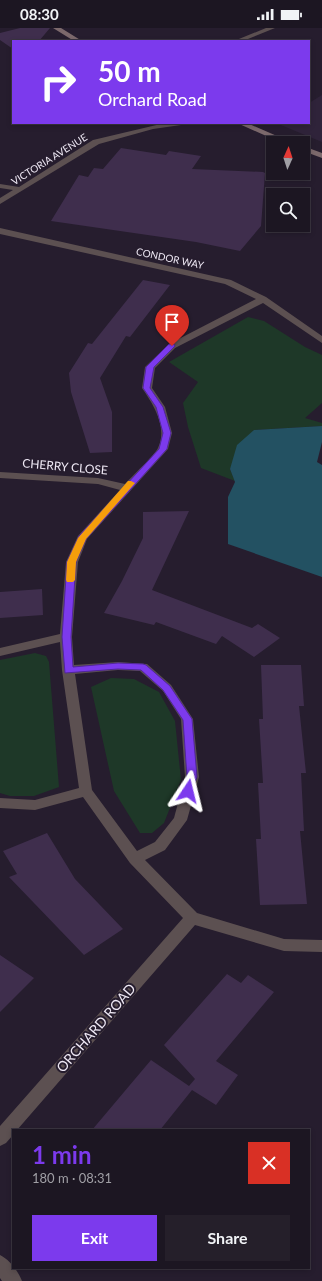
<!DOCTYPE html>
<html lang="en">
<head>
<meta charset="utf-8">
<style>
	:root { --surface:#1c1622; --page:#251f2a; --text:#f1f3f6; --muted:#a09fa5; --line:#3a3540; --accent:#7c3aed }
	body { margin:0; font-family:Lato,sans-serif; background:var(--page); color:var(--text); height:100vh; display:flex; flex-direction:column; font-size:15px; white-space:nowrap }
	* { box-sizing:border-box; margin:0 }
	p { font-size:13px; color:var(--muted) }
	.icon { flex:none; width:22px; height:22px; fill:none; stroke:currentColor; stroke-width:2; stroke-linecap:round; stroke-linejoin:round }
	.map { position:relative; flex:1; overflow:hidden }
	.panel { position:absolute; left:12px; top:1101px; width:298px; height:140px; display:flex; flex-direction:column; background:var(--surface); border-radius:0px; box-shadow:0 2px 6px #0003,0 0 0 1px var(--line) }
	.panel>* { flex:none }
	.guide { position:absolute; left:12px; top:12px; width:298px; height:84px; border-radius:0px; box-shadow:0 2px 6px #0003,0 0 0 1px var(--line); background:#7c3aed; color:#fff; overflow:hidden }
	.needle { width:26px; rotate:3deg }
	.controls { position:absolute; left:266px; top:108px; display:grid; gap:8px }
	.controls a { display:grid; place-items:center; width:44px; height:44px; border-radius:0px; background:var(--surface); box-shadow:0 2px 6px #0003,0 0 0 1px var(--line); font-size:20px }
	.pin { position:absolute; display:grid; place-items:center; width:34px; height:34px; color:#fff; margin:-41px -17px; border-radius:50% 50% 50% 0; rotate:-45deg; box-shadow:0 0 4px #0007 }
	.pin .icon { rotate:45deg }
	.me { position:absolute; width:44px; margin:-22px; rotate:10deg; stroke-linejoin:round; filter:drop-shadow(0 0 3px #0008) }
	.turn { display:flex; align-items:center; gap:14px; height:84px; padding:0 20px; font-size:18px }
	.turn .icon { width:52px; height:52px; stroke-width:2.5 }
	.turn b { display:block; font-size:28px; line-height:34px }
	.round { display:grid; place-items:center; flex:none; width:42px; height:42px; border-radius:0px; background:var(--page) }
	.headline { display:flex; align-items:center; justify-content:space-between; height:68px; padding:0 20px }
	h1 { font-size:24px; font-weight:700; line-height:30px; color:var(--accent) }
	.action { display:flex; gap:8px; margin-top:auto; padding:8px 20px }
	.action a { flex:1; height:46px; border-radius:0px; background:var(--accent); color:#fff; font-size:16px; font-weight:700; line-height:46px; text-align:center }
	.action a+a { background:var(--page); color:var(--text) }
	.status { display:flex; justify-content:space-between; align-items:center; height:28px; padding:0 20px; background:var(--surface); direction:ltr }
	.status svg { height:11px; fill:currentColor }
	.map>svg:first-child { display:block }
	.built { fill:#2f233a }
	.green { fill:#1e3828 }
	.water { fill:#235162 }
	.building { fill:#3f2e4d }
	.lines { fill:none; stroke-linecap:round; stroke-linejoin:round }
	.street { fill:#5c5051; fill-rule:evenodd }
	.secondary { fill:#7c696c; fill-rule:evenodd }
	.route { fill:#7c3aed; stroke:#51269a }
	.slow { fill:#f59e0b }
	.labels { text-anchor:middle; stroke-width:4; stroke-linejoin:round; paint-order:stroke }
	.far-street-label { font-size:10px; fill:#efe9f5; stroke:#261d2e }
	.street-label { font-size:12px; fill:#efe9f5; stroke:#261d2e }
	.near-street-label { font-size:14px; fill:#efe9f5; stroke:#261d2e }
</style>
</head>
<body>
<div class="status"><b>08:30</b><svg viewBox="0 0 49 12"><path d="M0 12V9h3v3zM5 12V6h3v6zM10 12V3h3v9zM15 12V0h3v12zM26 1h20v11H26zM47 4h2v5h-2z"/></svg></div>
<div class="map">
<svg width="322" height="1253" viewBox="0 0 322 1253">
	<rect width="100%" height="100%" fill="#261d2e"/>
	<path class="built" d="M322 67V114L276 95H309V75Z"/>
	<path class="green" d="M248 289 264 293 305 319 322 327V375L305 390 322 395V398L254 402 230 441 235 453 201 440 188 399 183 375 198 354 169 334Z
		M35 625 46 628 49 634 59 759 34 768H10L0 765V632Z
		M111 650 134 651 159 664 175 693 181 752 164 795 152 805H140L114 763 91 659Z"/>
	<path class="water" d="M322 398V414L317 434 322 437V549L228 516V469L235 454 230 441 237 417 254 402Z"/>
	<path class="building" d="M20 0H50L39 13H13V21L0 12V5Z
		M121 120 166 127 169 123 201 128 192 141 263 144 265 145 261 198 240 223 196 214 51 193 79 147 88 149 94 140 103 141Z
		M143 252 170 257 130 309 126 308 100 350 112 384V424L90 425 71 364 69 345 88 315 92 316Z
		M189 483 152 562 252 600 258 596 280 610 254 629 222 608 216 616 156 594 154 597 104 585 122 553 143 510V484Z
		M42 561 43 587 0 590V564Z
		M261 637H301L304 678H299L306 745H301L304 803H300L307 876 260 877 256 811H261L258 755H263L259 691H263Z
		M47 805 75 851 123 901 84 927 9 849 17 846 3 823Z
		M0 927 34 950 0 984Z
		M227 946 241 955 248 947 274 964 216 1033 238 1047 216 1077 192 1062 160 1102H92L151 1032 189 1058 195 1051 164 1017Z"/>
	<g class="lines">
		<path class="street" d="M266 0H275L243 13H234Z
			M165 95H185L181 97 153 101 99 116 0 176V170L13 162 0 160V156L19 159 93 112Z
			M0 200 231 252 266 269 322 308V315L263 275 175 320 155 340 152 360 165 379 172 405 168 421 87 511 78 534 72 609 74 637 118 634 147 636 171 657 193 691 199 749 187 792 165 822 145 832 197 885 284 911 322 912V924L284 923 195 897 17 1102H13V1107L6 1115 0 1118V1098L183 890 130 835 83 769 35 782 0 780V770L35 772 79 760 62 642 60 614 0 628V620L60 606 66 534 78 508 120 462 98 456 0 450V444L98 450 125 456C132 448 154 428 158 420 168 399 153 376 142 360L145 339 169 316 256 271 225 256 0 206ZM118 642 140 643 163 663 181 691 185 749 174 790 155 814 137 823 92 762 75 646Z
			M0 1227C10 1232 18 1243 22 1253H2L0 1250Z"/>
		<path class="secondary" d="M53 0H61L82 13H74Z
			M237 95H247L293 115H282Z
			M303 118 322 125V130L303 123Z"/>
	</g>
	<path class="route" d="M169 316H174L175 318 154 339 150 360 163 379 171 405 167 421 86 511 76 534 71 609 73 639 118 635 143 636 146 637 170 658 192 691 197 749 191 766H184L183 763 187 749 183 692 163 662 141 642 118 641 65 645 62 609 67 534 79 508 159 421 163 405 156 379 143 360 146 339Z"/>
	<path class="slow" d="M128 453H131L135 455 86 511 76 534 75 552 73 554H67L66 552 67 534 78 510Z"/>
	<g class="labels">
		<g class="far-street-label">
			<text transform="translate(49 131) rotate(-32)" y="4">VICTORIA AVENUE</text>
			<text transform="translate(170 230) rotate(12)" y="4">CONDOR WAY</text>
		</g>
		<g class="street-label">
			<text transform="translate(65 439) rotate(5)" y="4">CHERRY CLOSE</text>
		</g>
		<g class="near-street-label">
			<text transform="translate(96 1000) rotate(-49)" y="5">ORCHARD ROAD</text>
		</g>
	</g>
</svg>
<div class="controls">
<a><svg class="needle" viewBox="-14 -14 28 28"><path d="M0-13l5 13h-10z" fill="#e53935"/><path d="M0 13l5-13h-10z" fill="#a09fa5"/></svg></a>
<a><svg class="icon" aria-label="search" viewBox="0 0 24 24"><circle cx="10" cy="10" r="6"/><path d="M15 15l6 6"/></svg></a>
</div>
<div class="pin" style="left:172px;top:318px;background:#d93025"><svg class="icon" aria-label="arrive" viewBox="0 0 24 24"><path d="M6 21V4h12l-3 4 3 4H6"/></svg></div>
<svg class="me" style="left:188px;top:763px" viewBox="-20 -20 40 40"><path d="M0-17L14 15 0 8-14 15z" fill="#7c3aed" stroke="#fff" stroke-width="4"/></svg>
<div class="guide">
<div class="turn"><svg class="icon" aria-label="right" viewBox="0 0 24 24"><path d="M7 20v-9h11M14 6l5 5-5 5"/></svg><div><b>50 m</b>Orchard Road</div></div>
</div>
<section class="panel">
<div class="headline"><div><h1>1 min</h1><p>180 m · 08:31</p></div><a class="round" style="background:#d93025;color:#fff"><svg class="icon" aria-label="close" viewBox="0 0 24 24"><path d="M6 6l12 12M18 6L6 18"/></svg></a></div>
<div class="action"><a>Exit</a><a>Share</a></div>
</section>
</div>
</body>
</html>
